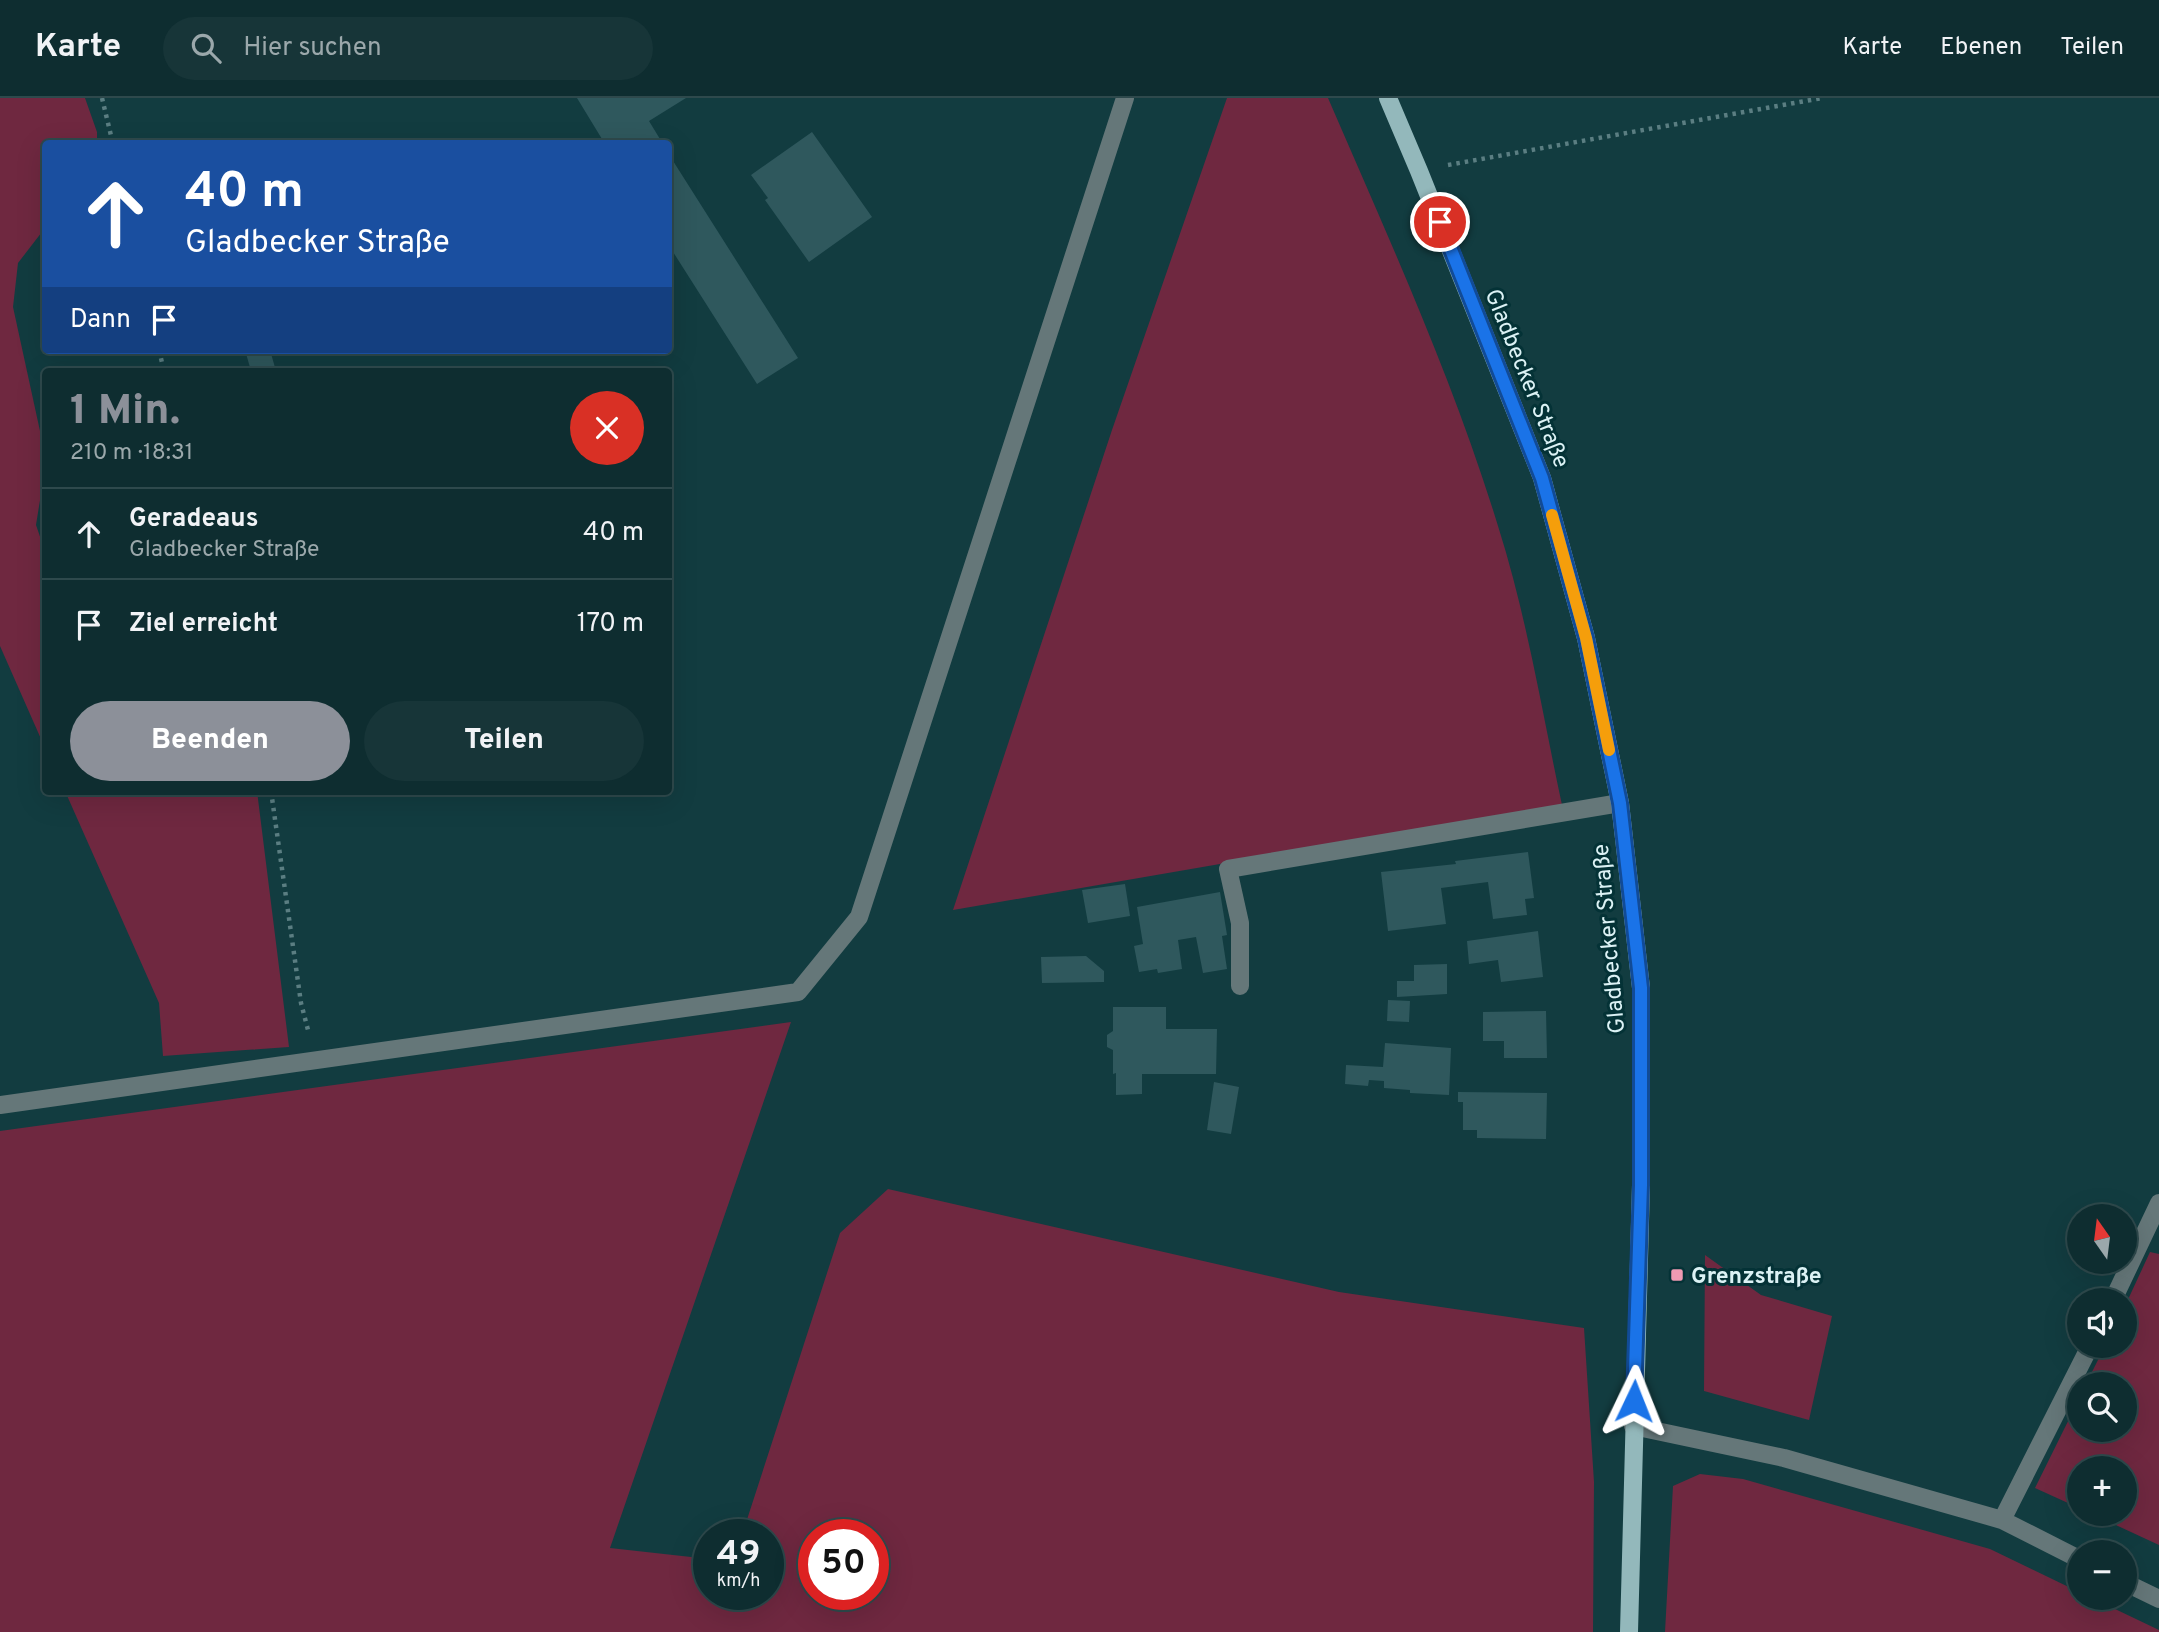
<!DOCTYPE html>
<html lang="de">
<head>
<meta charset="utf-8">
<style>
	:root { --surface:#0e2d30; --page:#173538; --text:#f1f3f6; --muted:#9ba8ab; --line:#2e494c; --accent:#8c9099 }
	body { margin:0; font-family:Overpass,sans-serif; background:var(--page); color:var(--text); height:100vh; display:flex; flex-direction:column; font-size:26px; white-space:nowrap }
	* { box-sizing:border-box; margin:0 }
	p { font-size:23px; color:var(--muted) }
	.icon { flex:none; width:38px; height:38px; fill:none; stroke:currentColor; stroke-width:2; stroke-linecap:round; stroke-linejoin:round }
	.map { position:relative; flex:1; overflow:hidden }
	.side { position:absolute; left:42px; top:270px; width:630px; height:427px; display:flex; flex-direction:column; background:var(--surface); border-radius:7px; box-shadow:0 7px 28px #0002,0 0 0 2px var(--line) }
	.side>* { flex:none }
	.guide { position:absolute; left:42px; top:42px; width:630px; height:214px; border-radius:7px; box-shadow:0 7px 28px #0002,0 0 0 2px var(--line); background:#1a4fa0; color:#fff; overflow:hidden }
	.needle { width:46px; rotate:346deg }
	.fabs { position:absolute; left:2067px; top:1106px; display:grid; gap:14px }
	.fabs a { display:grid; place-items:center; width:70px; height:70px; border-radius:50%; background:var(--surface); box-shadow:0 7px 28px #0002,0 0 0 2px var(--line); font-size:35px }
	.speed { position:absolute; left:693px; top:1421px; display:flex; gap:14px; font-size:35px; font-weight:700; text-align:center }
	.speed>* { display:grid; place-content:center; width:91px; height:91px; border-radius:50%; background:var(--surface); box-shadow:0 7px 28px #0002,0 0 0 2px var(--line); line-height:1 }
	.speed small { font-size:18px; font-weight:400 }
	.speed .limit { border:10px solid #d22; background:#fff; color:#111 }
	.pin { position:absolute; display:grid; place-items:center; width:60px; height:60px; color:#fff; margin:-30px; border:4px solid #fff; border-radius:50%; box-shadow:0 2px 7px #0007 }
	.me { position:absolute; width:77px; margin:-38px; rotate:2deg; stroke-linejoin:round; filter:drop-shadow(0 0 5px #0008) }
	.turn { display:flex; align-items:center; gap:24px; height:147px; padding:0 28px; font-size:32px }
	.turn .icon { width:91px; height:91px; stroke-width:2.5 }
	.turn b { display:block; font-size:49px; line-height:60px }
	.then { display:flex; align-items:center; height:66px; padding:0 28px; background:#0003; gap:14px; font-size:26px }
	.round { display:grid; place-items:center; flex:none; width:74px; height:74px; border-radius:37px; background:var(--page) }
	.headline { display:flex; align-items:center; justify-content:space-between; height:119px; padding:0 28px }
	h1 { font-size:42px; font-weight:800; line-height:52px; color:var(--accent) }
	.cta { display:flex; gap:14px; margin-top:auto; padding:14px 28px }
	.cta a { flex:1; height:80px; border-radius:42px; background:var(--accent); color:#fff; font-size:28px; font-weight:800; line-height:80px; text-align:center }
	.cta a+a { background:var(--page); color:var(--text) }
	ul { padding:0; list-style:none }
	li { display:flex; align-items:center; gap:21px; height:91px; padding:0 28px; border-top:2px solid var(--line) }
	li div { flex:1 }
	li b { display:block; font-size:26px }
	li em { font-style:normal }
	header { display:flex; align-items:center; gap:42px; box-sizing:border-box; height:98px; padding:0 35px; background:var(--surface); border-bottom:2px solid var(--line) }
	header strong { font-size:33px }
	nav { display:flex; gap:38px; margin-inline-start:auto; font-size:24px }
	.search { width:490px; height:63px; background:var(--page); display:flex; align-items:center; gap:18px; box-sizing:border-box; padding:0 24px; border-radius:38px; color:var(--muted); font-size:26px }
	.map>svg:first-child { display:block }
	.green { fill:#6f2840; fill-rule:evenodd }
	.building { fill:#2f585d }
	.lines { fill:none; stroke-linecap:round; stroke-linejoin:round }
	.path { stroke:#5b7e82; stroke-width:4.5; stroke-dasharray:3.5 5; stroke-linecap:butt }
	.minor { stroke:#657779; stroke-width:18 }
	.major { stroke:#93b8bb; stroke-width:18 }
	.route-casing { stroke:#114b97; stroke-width:18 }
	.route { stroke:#1a73e8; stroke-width:12 }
	.slow { stroke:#f59e0b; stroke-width:12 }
	.poi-dot { fill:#f19ab2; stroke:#043236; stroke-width:2.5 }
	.labels { text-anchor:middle; stroke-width:6; stroke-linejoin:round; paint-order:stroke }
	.street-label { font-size:23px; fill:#dcf2f5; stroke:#043236 }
	.poi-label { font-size:23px; font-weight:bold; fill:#dcf2f5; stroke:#043236; text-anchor:start }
</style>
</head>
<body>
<header>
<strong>Karte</strong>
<div class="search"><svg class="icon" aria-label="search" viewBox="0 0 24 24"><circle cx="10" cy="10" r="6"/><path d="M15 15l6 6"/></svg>Hier suchen</div>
<nav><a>Karte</a><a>Ebenen</a><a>Teilen</a></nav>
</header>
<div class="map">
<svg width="2159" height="1534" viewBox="0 0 2159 1534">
	<rect width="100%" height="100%" fill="#123c40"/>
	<path class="green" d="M0 0H85L97 34V45L46 46 45 130 18 165 13 209 45 356V371L36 427 46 456 45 650 0 548Z
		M1227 0H1328C1389 141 1453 281 1498 428 1527 519 1542 614 1562 707L953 812 1112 332Z
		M65 693H257L289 949 163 958 159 905Z
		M791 924 610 1450 709 1461V1496H768V1437H742L840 1135 888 1091 1339 1194 1584 1230 1594 1384 1593 1534H0V1033ZM814 1437H873V1496H814Z
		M2150 1154 2159 1156V1447L2092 1416H2124V1370H2079V1410L2035 1390 2079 1301V1332H2124V1286H2086L2105 1248H2124L2125 1208Z
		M1705 1157 1761 1197 1832 1218 1809 1322 1704 1293Z
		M1700 1376 1743 1381 1990 1451 2079 1494V1500H2092L2159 1532V1534H1665L1673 1388Z"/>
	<path class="building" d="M577 0H686L649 23 663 46H605Z
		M812 34 872 119 809 164 765 102 768 100 751 77Z
		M668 55 798 260 757 286 668 146Z
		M245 252H270L276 273H251Z
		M1528 754 1534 800 1525 801 1527 817 1493 821 1488 784 1441 790 1446 826 1388 833 1381 774 1456 766 1455 763Z
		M1125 786 1130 818 1088 825 1082 792Z
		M1220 794 1227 837 1222 838 1227 871 1203 875 1196 839 1178 842 1182 871 1158 875 1157 871 1139 874 1134 848 1143 846 1137 809Z
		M1538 833 1543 879 1501 884 1498 862 1469 866 1467 843Z
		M1086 858 1104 873V884L1042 885 1041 859Z
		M1447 866V896L1397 899V883H1414V867Z
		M1388 902 1410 903 1409 924 1387 923Z
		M1113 909H1166V931H1217L1216 976H1142V996L1116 997V975L1113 976V952L1107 949V937L1113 933Z
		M1546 913 1547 960H1504V943H1483V914Z
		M1385 945 1451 950 1449 997 1410 995V992L1384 990V983L1369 982 1368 988 1345 986 1346 967 1383 969Z
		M1214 984 1239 989 1231 1036 1207 1032Z
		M1458 994 1547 995 1546 1041 1477 1040V1032H1463V1004H1458Z"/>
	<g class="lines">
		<path class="path" d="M102 0 113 46
			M1448 67 1822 0
			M159 252 164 273
			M271 693 301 905 309 936"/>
		<path class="minor" d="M1240 888V825L1228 771 1620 705
			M0 1007 798 894 859 819 1125 0
			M2113 1202 2159 1105
			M1633 1328 1784 1360 2002 1422 2079 1461
			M2002 1422 2090 1248
			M2124 1484 2159 1501"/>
		<path class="major" d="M1388 0 1419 73 1542 380 1586 540 1620 705 1641 890V1087L1629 1534"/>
	</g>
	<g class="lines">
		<defs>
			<path id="route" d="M1440 124 1542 380 1586 540 1620 705 1641 890V1087L1634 1303"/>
		</defs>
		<use href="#route" class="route-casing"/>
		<use href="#route" class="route"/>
		<path class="slow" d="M1552 417 1586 540 1609 652"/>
	</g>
	<rect class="poi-dot" x="1670" y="1170" width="14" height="14" rx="3.5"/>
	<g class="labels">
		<g class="street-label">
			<text transform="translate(1528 280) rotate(68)" y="8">Gladbecker Straße</text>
			<text transform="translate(1608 841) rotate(-95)" y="8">Gladbecker Straße</text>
		</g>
		<g class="poi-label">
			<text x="1691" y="1185">Grenzstraße</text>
		</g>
	</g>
</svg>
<div class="fabs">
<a><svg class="needle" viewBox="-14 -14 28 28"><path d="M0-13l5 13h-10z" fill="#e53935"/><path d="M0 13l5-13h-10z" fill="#9ba8ab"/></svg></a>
<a><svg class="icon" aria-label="sound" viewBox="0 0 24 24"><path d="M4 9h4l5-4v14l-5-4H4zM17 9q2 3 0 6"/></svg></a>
<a><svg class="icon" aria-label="search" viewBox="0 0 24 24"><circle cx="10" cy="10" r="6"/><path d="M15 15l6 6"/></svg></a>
<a>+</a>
<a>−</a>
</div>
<div class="speed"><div>49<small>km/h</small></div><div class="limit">50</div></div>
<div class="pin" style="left:1440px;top:124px;background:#d93025"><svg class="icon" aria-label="arrive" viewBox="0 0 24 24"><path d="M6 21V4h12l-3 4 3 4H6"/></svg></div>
<svg class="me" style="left:1634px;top:1303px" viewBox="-20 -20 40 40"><path d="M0-17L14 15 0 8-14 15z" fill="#1a73e8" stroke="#fff" stroke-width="4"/></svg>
<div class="guide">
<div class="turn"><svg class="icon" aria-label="ahead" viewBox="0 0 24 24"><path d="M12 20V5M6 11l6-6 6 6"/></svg><div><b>40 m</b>Gladbecker Straße</div></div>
<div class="then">Dann<svg class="icon" aria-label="arrive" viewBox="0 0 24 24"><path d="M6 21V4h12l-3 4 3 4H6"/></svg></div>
</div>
<section class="side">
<div class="headline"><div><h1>1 Min.</h1><p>210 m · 18:31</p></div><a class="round" style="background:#d93025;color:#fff"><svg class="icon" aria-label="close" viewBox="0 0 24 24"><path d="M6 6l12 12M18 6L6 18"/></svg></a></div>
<ul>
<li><svg class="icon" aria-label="ahead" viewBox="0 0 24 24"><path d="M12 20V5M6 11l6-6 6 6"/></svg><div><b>Geradeaus</b><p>Gladbecker Straße</p></div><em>40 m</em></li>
<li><svg class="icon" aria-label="arrive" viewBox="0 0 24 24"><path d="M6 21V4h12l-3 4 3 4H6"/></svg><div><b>Ziel erreicht</b></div><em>170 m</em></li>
</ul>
<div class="cta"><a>Beenden</a><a>Teilen</a></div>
</section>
</div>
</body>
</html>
